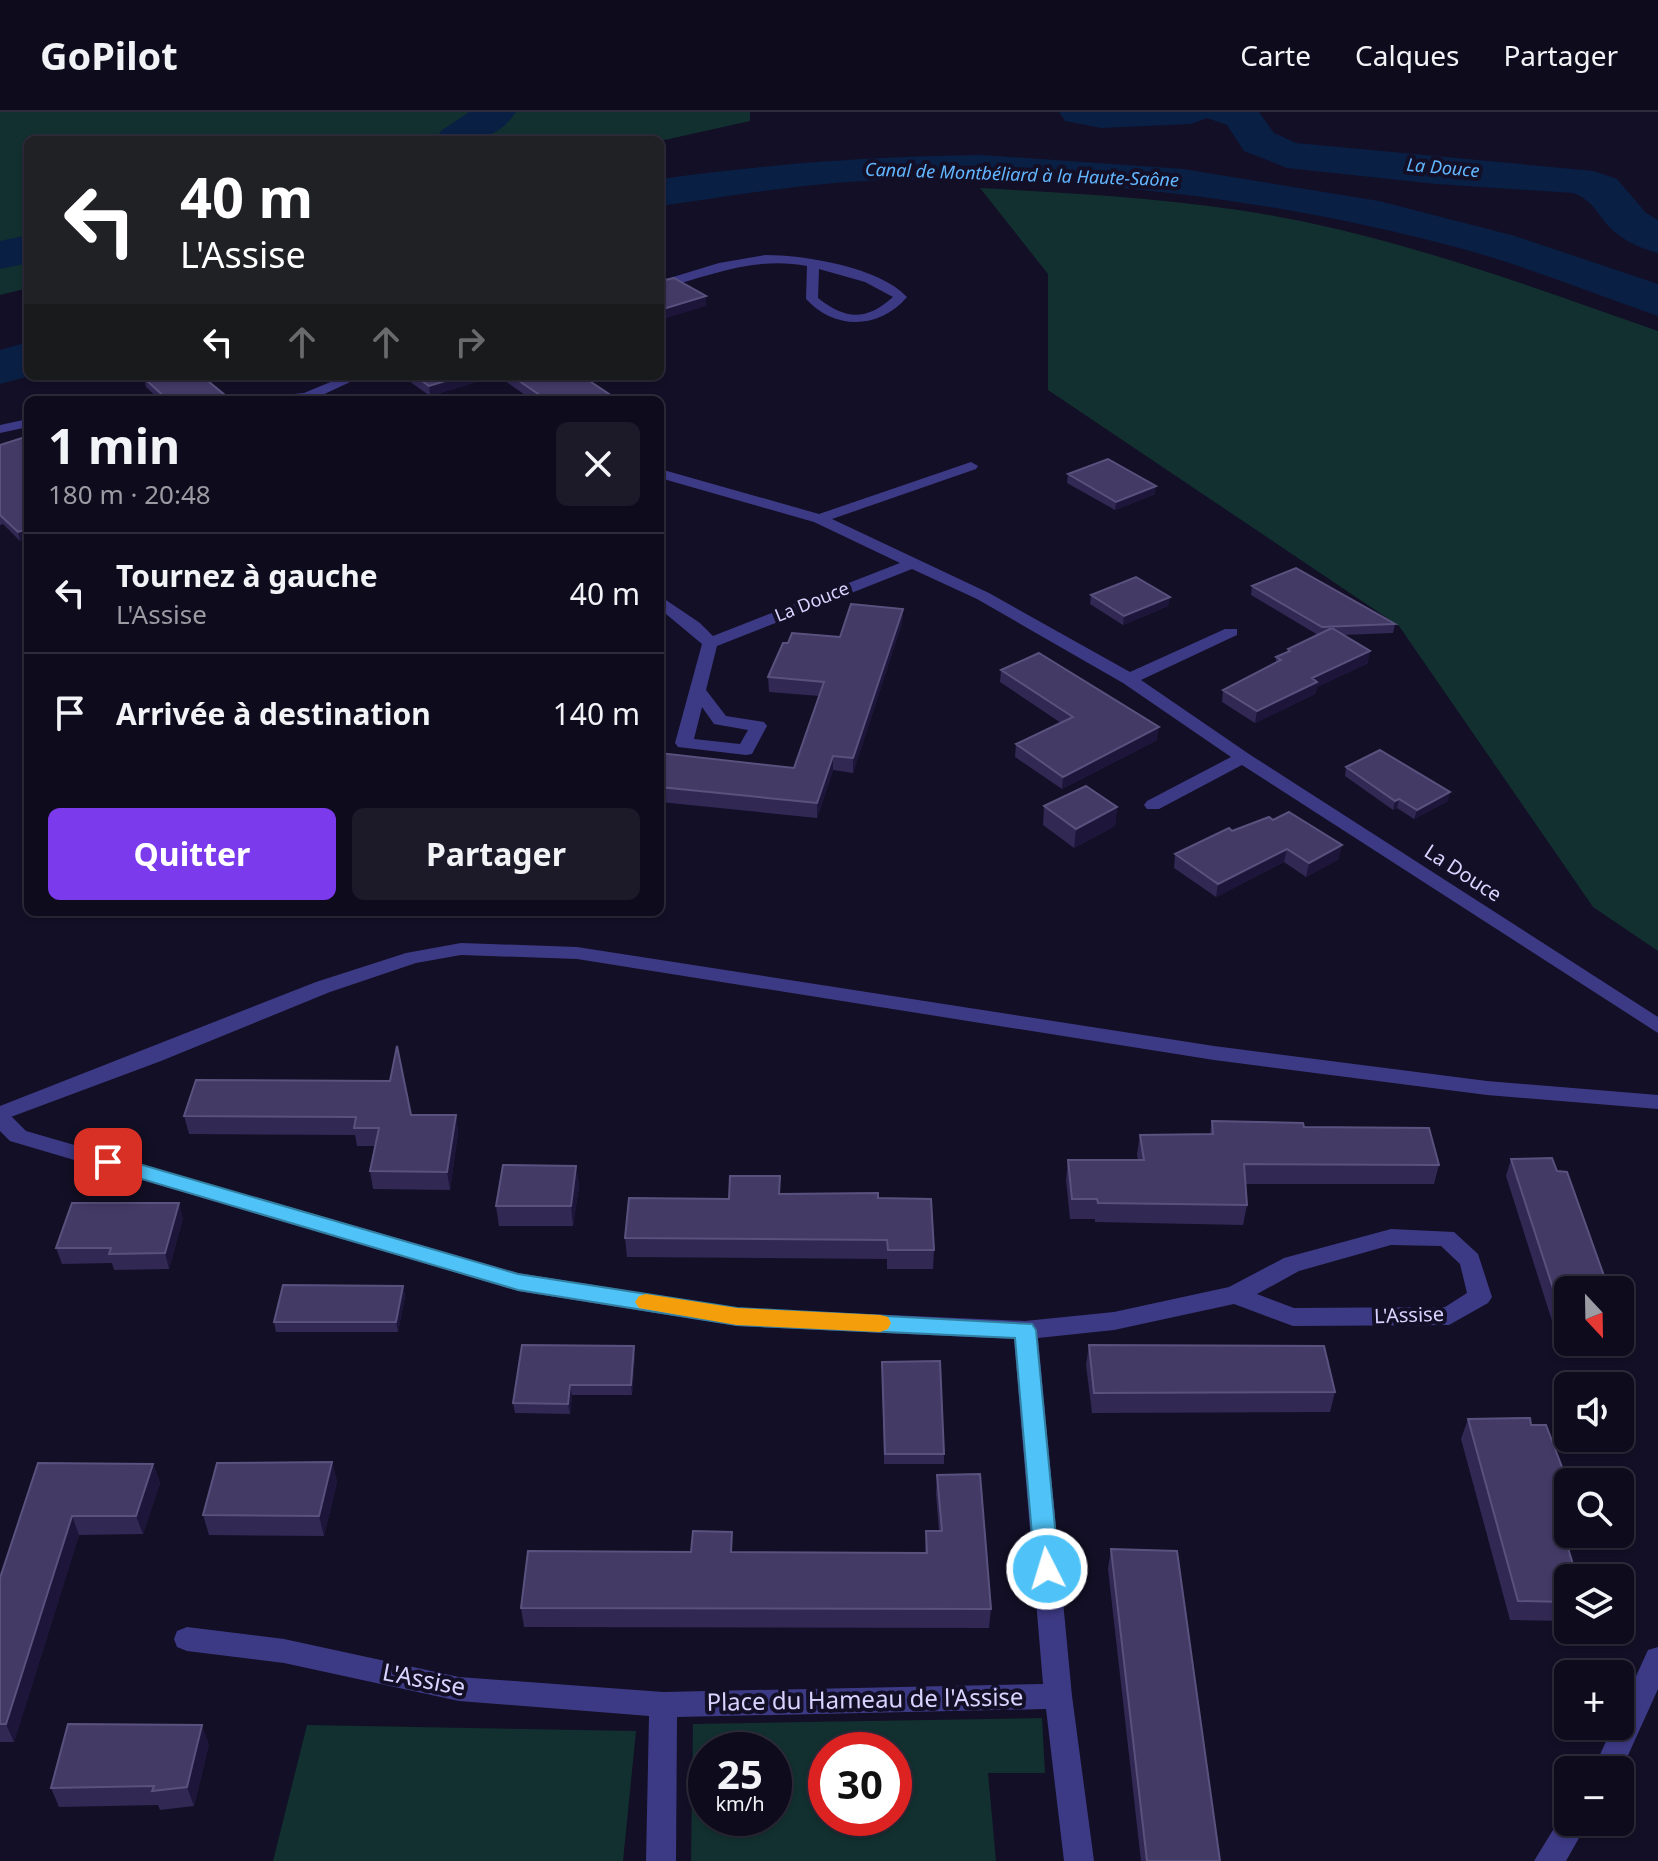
<!DOCTYPE html>
<html lang="fr">
<head>
<meta charset="utf-8">
<style>
	:root { --surface:#0e0b1c; --page:#1c1929; --text:#f1f3f6; --muted:#9b9ba3; --line:#2e2b3b; --accent:#7c3aed }
	body { margin:0; font-family:"Noto Sans",sans-serif; background:var(--page); color:var(--text); height:100vh; display:flex; flex-direction:column; font-size:30px; white-space:nowrap }
	* { box-sizing:border-box; margin:0 }
	p { font-size:26px; color:var(--muted) }
	.icon { flex:none; width:44px; height:44px; fill:none; stroke:currentColor; stroke-width:2; stroke-linecap:round; stroke-linejoin:round }
	.map { position:relative; flex:1; overflow:hidden }
	.side { position:absolute; left:24px; top:284px; width:640px; height:520px; display:flex; flex-direction:column; background:var(--surface); border-radius:12px; box-shadow:0 2px 6px #0004,0 0 0 2px var(--line) }
	.side>* { flex:none }
	.hud { position:absolute; left:24px; top:24px; width:640px; height:244px; border-radius:12px; box-shadow:0 2px 6px #0004,0 0 0 2px var(--line); background:#202124; color:#fff; overflow:hidden }
	.needle { width:52px; rotate:158deg }
	.controls { position:absolute; left:1554px; top:1164px; display:grid; gap:16px }
	.controls a { display:grid; place-items:center; width:80px; height:80px; border-radius:12px; background:var(--surface); box-shadow:0 2px 6px #0004,0 0 0 2px var(--line); font-size:40px }
	.speed { position:absolute; left:688px; top:1620px; display:flex; gap:16px; font-size:40px; font-weight:700; text-align:center }
	.speed>* { display:grid; place-content:center; width:104px; height:104px; border-radius:50%; background:var(--surface); box-shadow:0 2px 6px #0004,0 0 0 2px var(--line); line-height:1 }
	.speed small { font-size:20px; font-weight:400 }
	.speed .limit { border:12px solid #d22; background:#fff; color:#111 }
	.pin { position:absolute; display:grid; place-items:center; width:68px; height:68px; color:#fff; margin:-34px; border-radius:16px; box-shadow:0 4px 12px #0006 }
	.me { position:absolute; width:88px; margin:-44px; rotate:355deg; stroke-linejoin:round; filter:drop-shadow(0 0 6px #0008) }
	.turn { display:flex; align-items:center; gap:28px; height:168px; padding:0 24px; font-size:36px }
	.turn .icon { width:104px; height:104px; stroke-width:2.5 }
	.turn b { display:block; font-size:56px; line-height:68px }
	.lanes { display:flex; align-items:center; height:76px; padding:0 24px; background:#0003; justify-content:center; gap:40px; direction:ltr }
	.lanes .off { opacity:.35 }
	.round { display:grid; place-items:center; flex:none; width:84px; height:84px; border-radius:12px; background:var(--page) }
	.summary { display:flex; align-items:center; justify-content:space-between; height:136px; padding:0 24px }
	h1 { font-size:48px; font-weight:700; line-height:60px }
	.primary-button { display:flex; gap:16px; margin-top:auto; padding:16px 24px }
	.primary-button a { flex:1; height:92px; border-radius:12px; background:var(--accent); color:#fff; font-size:32px; font-weight:700; line-height:92px; text-align:center }
	.primary-button a+a { background:var(--page); color:var(--text) }
	ul { padding:0; list-style:none }
	li { display:flex; align-items:center; gap:24px; height:120px; padding:0 24px; border-top:2px solid var(--line) }
	li div { flex:1 }
	li b { display:block; font-size:30px }
	li em { font-style:normal }
	header { display:flex; align-items:center; gap:48px; box-sizing:border-box; height:112px; padding:0 40px; background:var(--surface); border-bottom:2px solid var(--line) }
	header strong { font-size:38px }
	nav { display:flex; gap:44px; margin-inline-start:auto; font-size:28px }
	.map>svg:first-child { display:block }
	.green { fill:#12302f; fill-rule:evenodd }
	.water { fill:#0a1f44 }
	.lines { fill:none; stroke-linecap:round; stroke-linejoin:round }
	.river { fill:#0a1f44; fill-rule:evenodd }
	.minor { fill:#3d3a85; fill-rule:evenodd }
	.tertiary { fill:#3d3a85; fill-rule:evenodd }
	.wall { fill:#312854 }
	.shaded-wall { fill:#1d163a }
	.building { fill:#433a66; stroke:#5a527e; stroke-width:2 }
	.route { fill:#4fc3f7; stroke:#337fa1; stroke-width:2 }
	.slow { fill:#f59e0b }
	.labels { text-anchor:middle; stroke-width:8; stroke-linejoin:round; paint-order:stroke }
	.far-water-label { font-size:18px; font-style:italic; fill:#62b6ff; stroke:#130f26 }
	.far-street-label { font-size:18px; fill:#d9d4ff; stroke:#130f26 }
	.street-label { font-size:20px; fill:#d9d4ff; stroke:#130f26 }
	.near-street-label { font-size:24px; fill:#d9d4ff; stroke:#130f26 }
</style>
</head>
<body>
<header>
<strong>GoPilot</strong>
<nav><a>Carte</a><a>Calques</a><a>Partager</a></nav>
</header>
<div class="map">
<svg width="1658" height="1749" viewBox="0 0 1658 1749">
	<rect width="100%" height="100%" fill="#130f26"/>
	<path class="green" d="M0 0H750V9L660 29 28 28V176L0 183Z
		M980 76C1101 83 1223 89 1341 118 1449 144 1553 182 1658 219V839L1593 795 1399 514 1048 278V162Z
		M1042 1606 1045 1661H988L996 1749H691L693 1612ZM706 1638H774V1706H706ZM826 1638H894V1706H826Z
		M307 1613 636 1619 623 1749H273Z"/>
	<path class="water" d="M982 43 1183 57 1379 89 1515 124 1658 172V204C1594 182 1529 155 1463 137 1277 87 1082 63 888 68 812 70 736 83 660 94V67C770 52 871 44 982 43Z
		M28 230 30 264 0 272V238Z"/>
	<g class="lines">
		<path class="river" d="M469 0H516C494 32 469 28 435 28L441 19Z
			M1059 0H1259L1274 21 1296 31 1594 59 1617 67 1646 101 1658 108V141C1643 137 1628 131 1616 121 1599 108 1595 88 1573 81L1436 72 1287 56 1244 39 1227 13 1207 6 1191 12 1101 16 1065 9Z
			M28 123V151L0 157V129Z"/>
		<path class="minor" d="M765 143C805 143 879 155 907 185 879 218 834 218 806 187L807 154C754 144 710 164 660 177V169L719 151ZM819 157 865 170 893 185C866 209 846 208 818 186Z
			M345 264H363L316 286 318 288H267L274 284 304 281Z
			M28 307V315L0 321V313Z
			M971 350 978 354 976 357 832 407 989 481 1130 560 1225 517H1237V523L1141 568 1249 642 1658 905V921L1242 653 1159 697H1147L1144 693 1147 689 1231 645 1123 571 977 487 912 457 717 534 706 578 726 604 764 610 767 614 752 642 746 643 678 635 675 631 702 532 660 497V484L700 511 713 524 900 451 814 410 660 366V357L819 402ZM702 595 714 612 748 618 740 632 694 627Z
			M0 998 8 1001 26 1019 518 1161 737 1196 1025 1209 1114 1200 1229 1175 1284 1146 1391 1117 1454 1120 1478 1142 1492 1185 1488 1191 1449 1213 1293 1214 1234 1192 1114 1218 1038 1226 1072 1584 1094 1749H1064L1046 1597 677 1605 676 1749H646L649 1604 459 1589 284 1551 187 1539 177 1535 174 1527 177 1519 187 1515 284 1527 459 1565 663 1580 1043 1572 1014 1227 737 1214 518 1179 10 1029 0 1019ZM1391 1133 1441 1134 1460 1152 1467 1181 1445 1195 1294 1196 1257 1182 1299 1159Z
			M1658 1535V1577L1620 1661V1658H1593L1613 1614H1620V1599L1648 1538Z
			M1568 1699V1710H1588L1566 1749H1534L1564 1700Z"/>
		<path class="tertiary" d="M461 831 577 835 1214 934 1487 969 1658 983V997L1487 983 1214 948 577 847 461 843 416 851 330 880 161 949 0 1009V994L316 870 406 841Z"/>
	</g>
	<path class="wall" d="M402 264H496L430 284Z
		M498 264H582L618 288H532Z
		M144 266 231 288H160L146 275Z
		M28 324V427L20 429 3 412 0 413V333Z
		M1068 362 1155 382 1115 398 1067 371Z
		M1252 474 1395 512 1393 521 1343 523 1368 551 1317 575 1315 582 1255 611 1222 590 1223 578 1276 551V545L1287 540 1288 537 1318 523 1251 483Z
		M1091 483 1170 485 1168 494 1123 513 1090 492Z
		M903 497 902 511 853 661 833 658 817 706 660 690V641L794 656 819 584 769 580 768 565 788 531 840 525Z
		M1001 558 1157 628 1062 677 1015 645 1016 632 1061 611 1000 570Z
		M1346 655 1448 689 1414 707 1397 696 1393 698 1345 664Z
		M1044 694 1117 695 1115 714 1074 736 1043 713Z
		M1232 719 1339 747 1306 765 1284 750 1216 785 1174 756 1175 742Z
		M456 1003 458 1021 450 1078 373 1077 370 1059 375 1034H357L355 1023 189 1022 184 1004Z
		M1212 1009 1304 1015 1439 1053 1434 1072H1245L1247 1093 1243 1113 1095 1110V1107H1070L1066 1068 1068 1048H1138L1137 1042 1140 1023 1210 1022Z
		M1511 1047 1568 1178V1230H1617L1616 1234H1560L1506 1064Z
		M576 1054 579 1074 573 1114H499L496 1094Z
		M780 1082 878 1086 934 1138 933 1157H887V1147L627 1145 625 1126 729 1087Z
		M183 1106 169 1157 114 1158 112 1151 62 1152 56 1136Z
		M403 1174 405 1184 398 1220H276L274 1210Z
		M1089 1233 1335 1280 1330 1300 1092 1301 1086 1253Z
		M635 1244 632 1283H572L570 1302 515 1301 513 1291Z
		M882 1260 944 1342V1352H884Z
		M1468 1307 1568 1371 1558 1403 1568 1466V1509L1510 1508 1461 1327Z
		M332 1350 337 1370 324 1424 209 1423 203 1403Z
		M38 1351 153 1352 160 1371 143 1422 79 1423 14 1630H0V1466Z
		M937 1363 991 1497 989 1516 524 1515 521 1496 733 1440 925 1441 926 1419H939L936 1382Z
		M1111 1437 1220 1749H1141L1108 1457Z
		M209 1632 194 1694 160 1698 158 1693 59 1695 51 1676Z"/>
	<path class="shaded-wall" d="M706 184V194L660 208V198Z
		M462 264H496L430 284 429 274Z
		M1156 374 1155 382 1115 398 1116 390Z
		M28 417V427L20 429 18 420Z
		M1170 485 1168 494 1123 513 1124 504Z
		M903 497 902 511 853 661V646Z
		M1370 539 1368 551 1317 575 1315 582 1255 611 1257 599 1312 566Z
		M1159 615 1157 628 1062 677 1063 665Z
		M833 644V658L817 706V691Z
		M1450 680 1448 689 1414 707 1417 698Z
		M1399 687 1397 696 1393 698 1395 689Z
		M1117 695 1115 714 1074 736 1076 717Z
		M1342 733 1339 747 1306 765 1309 751Z
		M1287 737 1284 750 1216 785 1218 772Z
		M456 1003 458 1021 450 1078 447 1060Z
		M576 1054 579 1074 573 1114 571 1094Z
		M179 1091 183 1106 169 1157 165 1141Z
		M403 1174 405 1184 398 1220 396 1210Z
		M634 1234 635 1244 632 1283 631 1273Z
		M570 1273 572 1283 570 1302 568 1292Z
		M332 1350 337 1370 324 1424 319 1404Z
		M153 1352 160 1371 143 1422 136 1404Z
		M72 1404 79 1423 14 1630 6 1612Z
		M202 1613 209 1632 194 1694 187 1675Z"/>
	<path class="building" d="M674 166 706 184 660 198V169Z
		M154 264H202L231 288H168L144 266Z
		M415 264H462L429 274Z
		M512 264H582L618 288H547Z
		M28 324V417L18 420 0 403V333Z
		M1108 347 1156 374 1116 390 1068 362Z
		M1296 456 1395 512 1322 515 1252 474Z
		M1136 465 1170 485 1124 504 1091 483Z
		M851 492 903 497 853 646 833 644 817 691 660 675V641L794 656 824 570 768 565 783 531H788L792 521 840 525Z
		M1332 516 1370 539 1312 566 1317 570 1257 599 1223 578 1281 548 1276 545 1290 539 1288 537Z
		M1039 541 1159 615 1063 665 1016 632 1073 605 1001 558Z
		M1380 638 1450 680 1417 698 1399 687 1395 689 1346 655Z
		M1086 674 1117 695 1076 717 1044 694Z
		M1289 700 1342 733 1309 751 1287 737 1218 772 1175 742 1229 716 1232 719 1269 705 1273 708Z
		M397 934 411 1003H456L447 1060 370 1059 379 1016H354L356 1005 184 1004 196 968 390 969Z
		M1212 1009 1303 1011 1304 1015 1429 1016 1439 1053 1244 1052 1247 1093 1098 1091 1097 1087H1072L1068 1048H1144L1140 1023 1213 1022Z
		M1552 1046 1557 1059 1567 1060 1609 1178H1568V1216H1566L1511 1047Z
		M503 1053 576 1054 571 1094H496Z
		M730 1064H780L779 1082 878 1081V1086L931 1087 934 1138H888L887 1128 625 1126 629 1086 729 1087Z
		M72 1091H179L165 1141 109 1142 111 1136H56Z
		M283 1173 403 1174 396 1210H274Z
		M522 1233 634 1234 631 1273H570L568 1292 513 1291Z
		M1089 1233 1324 1234 1335 1280 1094 1281Z
		M940 1249 944 1342H885L882 1250Z
		M1530 1306 1531 1313H1546L1568 1371 1560 1372 1564 1386H1553L1577 1466H1568V1490L1518 1489 1468 1307Z
		M332 1350 319 1404 203 1403 217 1351Z
		M38 1351 153 1352 136 1404H72L6 1612H0V1466Z
		M980 1362 991 1497 521 1496 528 1439 691 1440 693 1419 732 1420 731 1440 927 1441 926 1419H942L937 1363Z
		M1111 1437 1177 1439 1220 1749H1147Z
		M68 1612 202 1613 187 1675 152 1679 154 1674 51 1676Z"/>
	<path class="route" d="M108 1043 518 1162 737 1196 1032 1212 1036 1218 1059 1457 1055 1464 1047 1467 1038 1464 1035 1457 1015 1226 737 1213 518 1178 101 1055 98 1050 101 1045Z"/>
	<path class="slow" d="M646 1182 737 1196 880 1203 888 1205 891 1211 888 1217 880 1220 737 1213 639 1196 635 1190 639 1184Z"/>
	<g class="labels">
		<g class="far-water-label">
			<text transform="translate(1443 56) rotate(5)" y="6">La Douce</text>
			<text transform="translate(1022 63) rotate(2)" y="6">Canal de Montbéliard à la Haute-Saône</text>
		</g>
		<g class="far-street-label">
			<text transform="translate(812 490) rotate(-22)" y="6">La Douce</text>
		</g>
		<g class="street-label">
			<text transform="translate(1463 761) rotate(33)" y="7">La Douce</text>
			<text transform="translate(1409 1203) rotate(-2)" y="7">L'Assise</text>
		</g>
		<g class="near-street-label">
			<text transform="translate(424 1568) rotate(11)" y="8">L'Assise</text>
			<text transform="translate(865 1588) rotate(-1)" y="8">Place du Hameau de l'Assise</text>
		</g>
	</g>
</svg>
<div class="controls">
<a><svg class="needle" viewBox="-14 -14 28 28"><path d="M0-13l5 13h-10z" fill="#e53935"/><path d="M0 13l5-13h-10z" fill="#9b9ba3"/></svg></a>
<a><svg class="icon" aria-label="sound" viewBox="0 0 24 24"><path d="M4 9h4l5-4v14l-5-4H4zM17 9q2 3 0 6"/></svg></a>
<a><svg class="icon" aria-label="search" viewBox="0 0 24 24"><circle cx="10" cy="10" r="6"/><path d="M15 15l6 6"/></svg></a>
<a><svg class="icon" aria-label="layers" viewBox="0 0 24 24"><path d="M12 4l9 5-9 5-9-5zM3 14l9 5 9-5"/></svg></a>
<a>+</a>
<a>−</a>
</div>
<div class="speed"><div>25<small>km/h</small></div><div class="limit">30</div></div>
<div class="pin" style="left:108px;top:1050px;background:#d93025"><svg class="icon" aria-label="arrive" viewBox="0 0 24 24"><path d="M6 21V4h12l-3 4 3 4H6"/></svg></div>
<svg class="me" style="left:1047px;top:1457px" viewBox="-20 -20 40 40"><circle r="17" fill="#4fc3f7" stroke="#fff" stroke-width="3"/><path d="M0-11L8 9 0 5-8 9z" fill="#fff"/></svg>
<div class="hud">
<div class="turn"><svg class="icon" aria-label="left" viewBox="0 0 24 24"><path d="M17 20v-9H6M10 6l-5 5 5 5"/></svg><div><b>40 m</b>L'Assise</div></div>
<div class="lanes"><svg class="icon" aria-label="left" viewBox="0 0 24 24"><path d="M17 20v-9H6M10 6l-5 5 5 5"/></svg><svg class="icon off" aria-label="ahead" viewBox="0 0 24 24"><path d="M12 20V5M6 11l6-6 6 6"/></svg><svg class="icon off" aria-label="ahead" viewBox="0 0 24 24"><path d="M12 20V5M6 11l6-6 6 6"/></svg><svg class="icon off" aria-label="right" viewBox="0 0 24 24"><path d="M7 20v-9h11M14 6l5 5-5 5"/></svg></div>
</div>
<section class="side">
<div class="summary"><div><h1>1 min</h1><p>180 m · 20:48</p></div><a class="round"><svg class="icon" aria-label="close" viewBox="0 0 24 24"><path d="M6 6l12 12M18 6L6 18"/></svg></a></div>
<ul>
<li><svg class="icon" aria-label="left" viewBox="0 0 24 24"><path d="M17 20v-9H6M10 6l-5 5 5 5"/></svg><div><b>Tournez à gauche</b><p>L'Assise</p></div><em>40 m</em></li>
<li><svg class="icon" aria-label="arrive" viewBox="0 0 24 24"><path d="M6 21V4h12l-3 4 3 4H6"/></svg><div><b>Arrivée à destination</b></div><em>140 m</em></li>
</ul>
<div class="primary-button"><a>Quitter</a><a>Partager</a></div>
</section>
</div>
</body>
</html>
